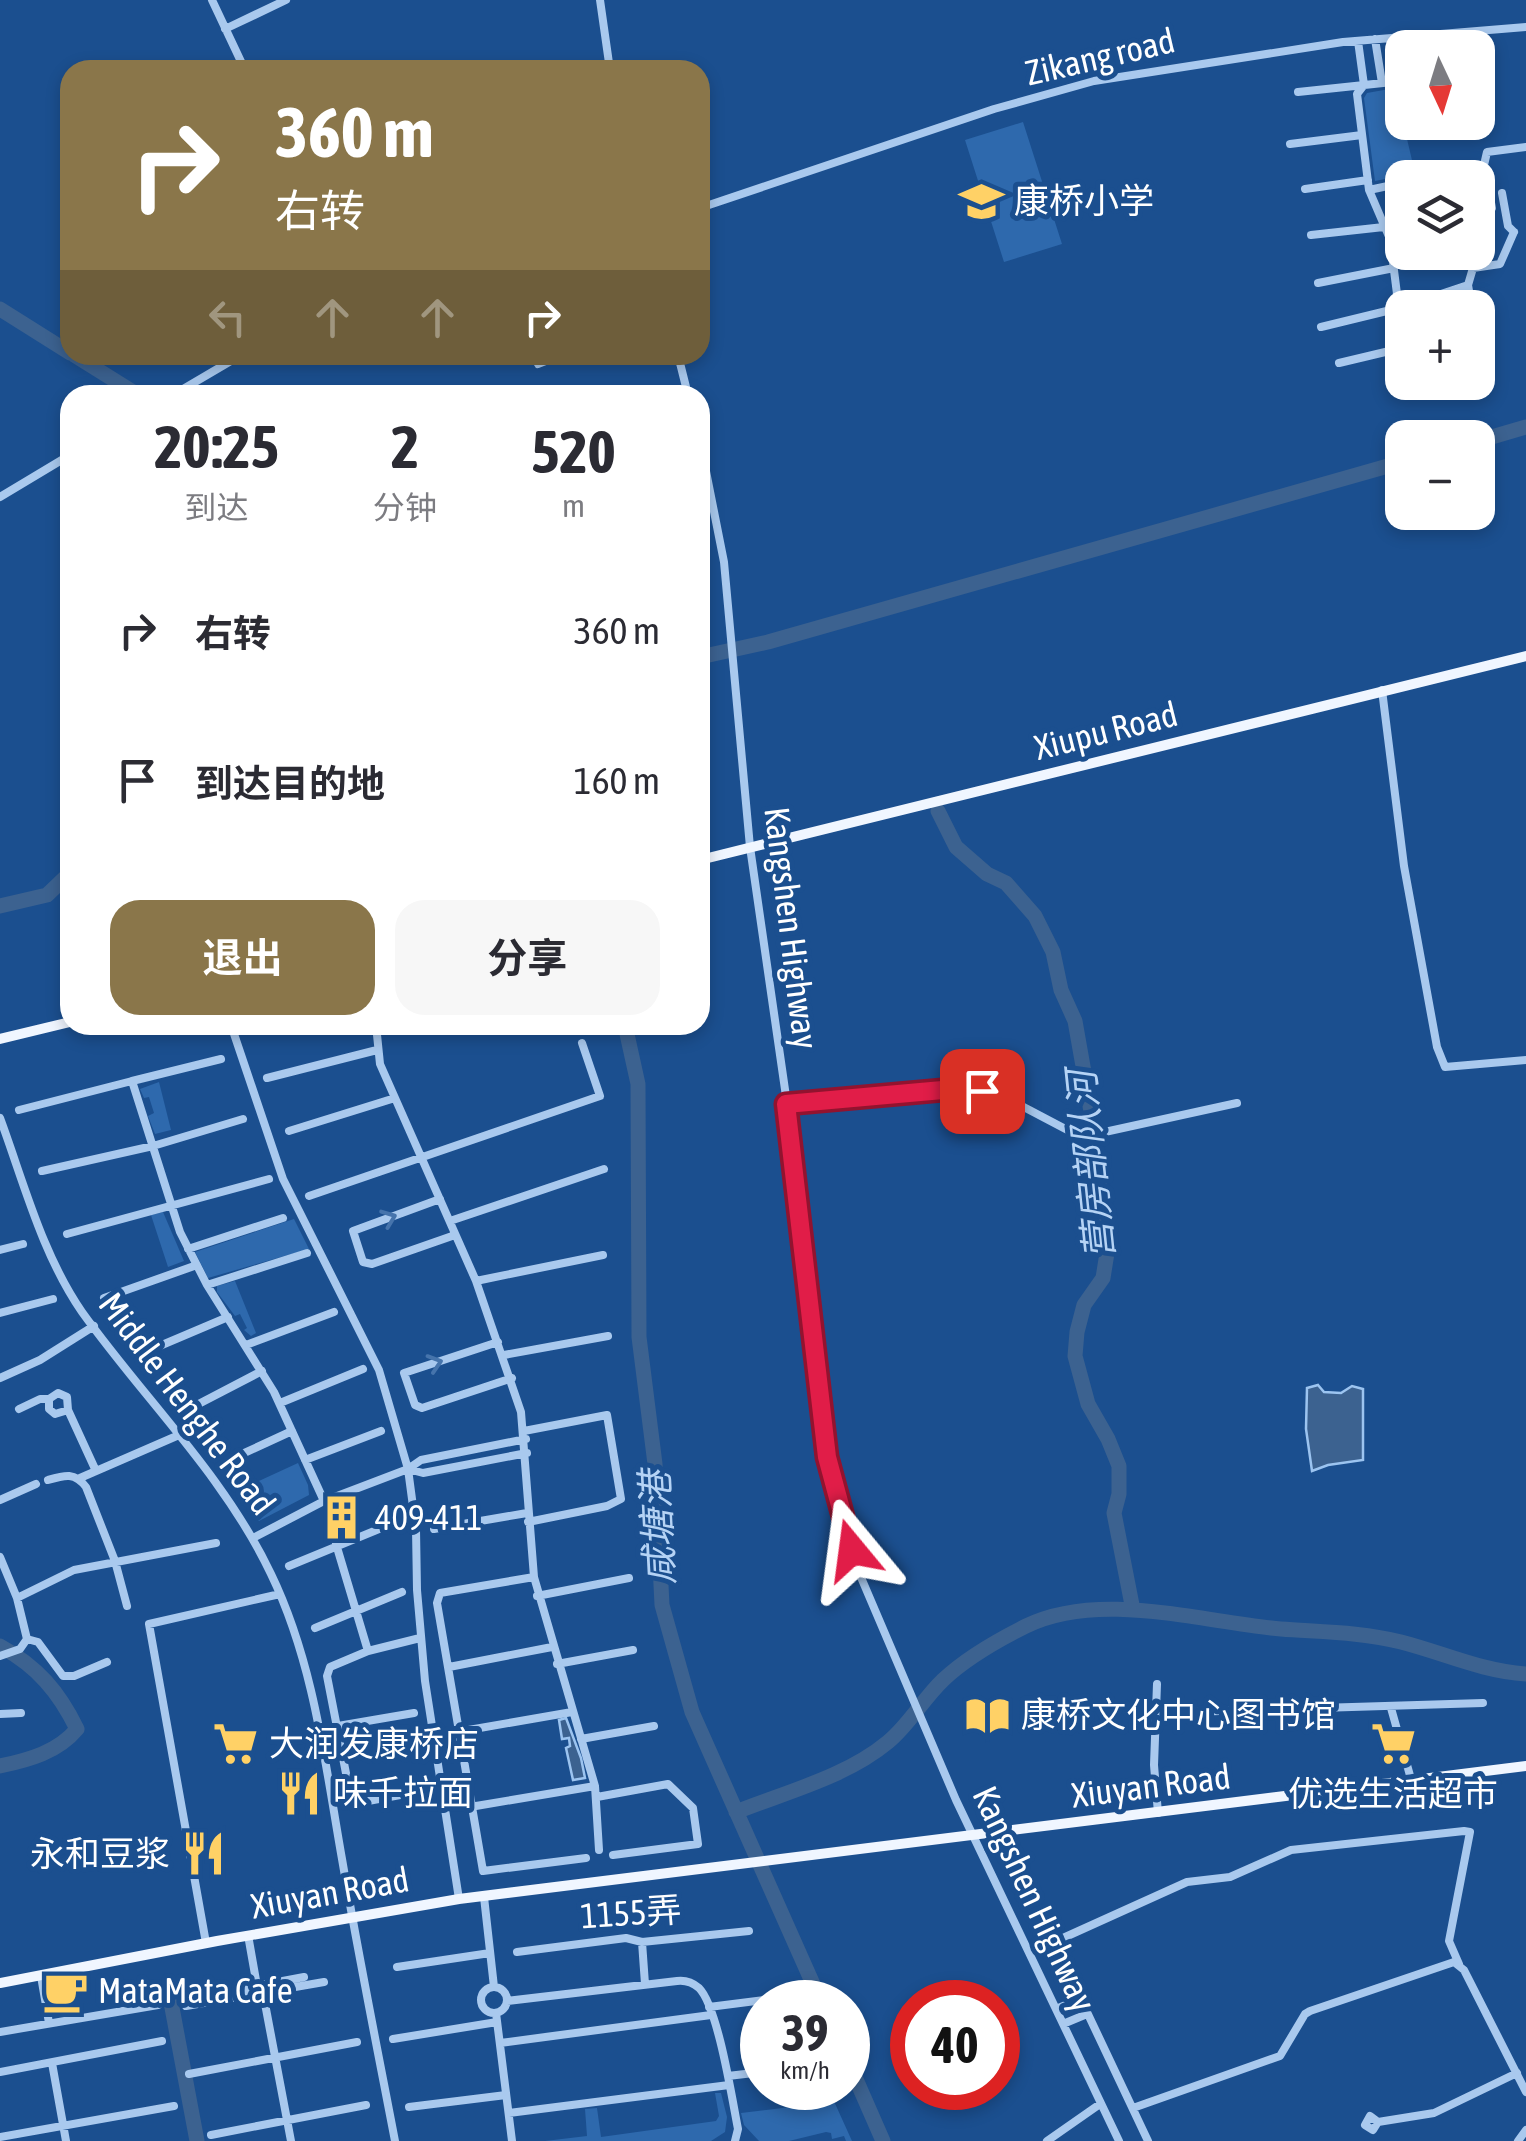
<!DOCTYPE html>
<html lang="zh">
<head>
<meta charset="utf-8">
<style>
	:root { --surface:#fff; --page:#f7f7f7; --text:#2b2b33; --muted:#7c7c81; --accent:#8a764a }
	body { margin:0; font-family:"Asap Condensed","Noto Sans SC",sans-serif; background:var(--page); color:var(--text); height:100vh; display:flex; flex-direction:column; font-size:38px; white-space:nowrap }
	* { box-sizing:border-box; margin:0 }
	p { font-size:32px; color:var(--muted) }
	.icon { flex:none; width:55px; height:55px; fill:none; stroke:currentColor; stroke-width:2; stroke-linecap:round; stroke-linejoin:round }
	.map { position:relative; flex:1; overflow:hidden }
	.sheet { position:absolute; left:60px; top:385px; width:650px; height:650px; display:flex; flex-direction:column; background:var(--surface); border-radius:30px; box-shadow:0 5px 15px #0003 }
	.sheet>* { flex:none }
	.banner { position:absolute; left:60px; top:60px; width:650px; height:305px; border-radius:30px; box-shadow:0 5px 15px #0003; background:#8a764a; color:#fff; overflow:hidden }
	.needle { width:65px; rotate:176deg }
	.fabs { position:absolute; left:1385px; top:30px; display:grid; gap:20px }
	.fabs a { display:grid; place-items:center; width:110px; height:110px; border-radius:20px; background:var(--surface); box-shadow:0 5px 15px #0003; font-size:50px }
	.speed { position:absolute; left:740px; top:1980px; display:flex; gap:20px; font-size:50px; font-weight:700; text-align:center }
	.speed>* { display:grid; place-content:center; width:130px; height:130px; border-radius:50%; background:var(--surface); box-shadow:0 5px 15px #0003; line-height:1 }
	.speed small { font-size:25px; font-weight:400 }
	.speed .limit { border:15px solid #d22; background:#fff; color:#111 }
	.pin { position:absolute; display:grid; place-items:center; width:85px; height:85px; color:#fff; margin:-42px; border-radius:20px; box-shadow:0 5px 15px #0006 }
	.me { position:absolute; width:110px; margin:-55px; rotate:344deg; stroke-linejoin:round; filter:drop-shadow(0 0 8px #0008) }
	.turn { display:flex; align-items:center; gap:35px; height:210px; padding:0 50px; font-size:45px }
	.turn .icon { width:130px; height:130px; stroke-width:2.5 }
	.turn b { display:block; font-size:70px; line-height:85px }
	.lanes { display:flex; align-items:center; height:95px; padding:0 50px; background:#0003; justify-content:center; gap:50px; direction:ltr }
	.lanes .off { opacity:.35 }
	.eta { display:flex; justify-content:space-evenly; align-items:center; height:170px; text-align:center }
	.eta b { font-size:60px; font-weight:700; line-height:70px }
	.action { display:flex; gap:20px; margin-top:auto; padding:20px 50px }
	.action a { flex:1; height:115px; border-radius:30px; background:var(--accent); color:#fff; font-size:40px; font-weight:700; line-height:115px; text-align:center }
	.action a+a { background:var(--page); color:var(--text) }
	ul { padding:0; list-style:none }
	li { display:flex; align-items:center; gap:30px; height:150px; padding:0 50px }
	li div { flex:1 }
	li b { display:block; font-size:38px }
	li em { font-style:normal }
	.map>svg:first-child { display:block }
	.green { fill:#2e69ad }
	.water { fill:#3c6290; stroke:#9cc4f0; stroke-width:2.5 }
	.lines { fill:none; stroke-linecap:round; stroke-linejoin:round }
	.river { stroke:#3c6290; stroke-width:15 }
	.minor { stroke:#a9c9ee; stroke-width:8 }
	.major { stroke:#f0f6ff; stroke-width:10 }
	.oneway { stroke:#4674ac }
	.route-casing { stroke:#92132f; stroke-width:25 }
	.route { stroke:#e11d48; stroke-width:18 }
	.labels { text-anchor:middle; stroke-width:10; stroke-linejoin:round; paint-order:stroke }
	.street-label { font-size:35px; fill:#fff; stroke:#1b4f8f }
	.poi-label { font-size:35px; fill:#fff; stroke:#1b4f8f; text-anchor:start }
	.water-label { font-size:38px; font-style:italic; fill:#b5d3f5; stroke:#1b4f8f }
</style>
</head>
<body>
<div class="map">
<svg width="1526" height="2141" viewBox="0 0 1526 2141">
	<rect width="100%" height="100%" fill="#1b4f8f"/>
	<path class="green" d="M1395 88 1415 173 1375 181 1364 98 1367 93Z
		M1023 122 1062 244 1004 262 965 140Z
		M159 1082 171 1130 155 1134 148 1116 154 1113 149 1097 144 1098 140 1089Z
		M163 1212 184 1261 168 1267 151 1215Z
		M294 1219 309 1249 208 1278 195 1252Z
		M235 1281 256 1333 251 1336 244 1330 247 1328 240 1314 235 1316 217 1292V1286Z
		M298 1463 308 1485 309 1495 259 1521 253 1517 237 1491Z
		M819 2088H828L852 2141H846L844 2136 832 2139 831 2133 826 2132 789 2141H759L744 2125 741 2113 807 2105V2091H819Z
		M715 2093H721L727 2117 725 2132 711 2141H545L587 2136 585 2109 597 2108 601 2137 716 2121 719 2116Z"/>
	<path class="water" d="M1318 1385 1324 1392 1341 1393 1352 1386 1363 1389V1460L1328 1465 1312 1471 1306 1429 1307 1388Z
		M566 1718 581 1758 585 1778 573 1780 566 1748 570 1746 569 1738 562 1739 559 1720Z"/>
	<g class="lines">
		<path class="river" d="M0 309 70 353
			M74 355 138 395
			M1478 441 1526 427
			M700 657 768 642 1402 462
			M938 811 956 847 987 874 1006 883 1035 916 1053 952 1061 990 1075 1021 1093 1123 1107 1253 1103 1278 1084 1305 1077 1332 1075 1356 1088 1404 1108 1439 1119 1466V1494L1114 1513 1133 1610
			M0 906 47 895 70 873
			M625 1025 638 1084 639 1337 655 1464 662 1605 692 1712 821 2002
			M0 1646C37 1666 59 1692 77 1729 58 1752 29 1760 0 1766
			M736 1812C786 1792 846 1777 888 1742 909 1725 923 1699 943 1680 966 1658 998 1640 1026 1626 1100 1590 1201 1622 1281 1629 1321 1632 1362 1632 1401 1642 1444 1653 1481 1671 1526 1674
			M170 1997 197 2141
			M848 2061 883 2141"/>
		<path class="minor" d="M212 0 245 70
			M600 0 610 70
			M225 29 286 0
			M1375 39 1382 83
			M1358 41 1364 85 1357 94 1369 190 1390 239 1402 333
			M1478 72H1479
			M1298 92 1402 81
			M1408 133 1463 122
			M1290 144 1362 135
			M1484 165 1487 152 1526 147
			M1429 178 1484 165 1492 208 1478 212
			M1305 189 1368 180
			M1369 190 1402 183
			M1502 193 1508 226 1514 232
			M700 208 994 109 1094 81 1343 42 1526 27
			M1311 235 1402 225
			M1318 283 1394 268
			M1472 308 1468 285 1473 268 1500 264 1514 232
			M1321 327 1399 308 1468 285
			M678 355 688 395
			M1339 363 1402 348
			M538 364 561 355
			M173 395 241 355
			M700 441 724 562 750 847 792 1138 827 1457 842 1524 860 1575 956 1800 1119 2141
			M0 497 70 455
			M1382 690 1404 866 1437 1047 1445 1067 1526 1060
			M231 1025 283 1179 379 1370 408 1469 416 1529 417 1590 425 1681 459 1899
			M376 1025 380 1064 476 1281 521 1412 534 1577 595 1786 599 1850
			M267 1078 377 1050
			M132 1081 221 1059
			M786 1104 965 1088 1018 1104 1075 1134 1091 1135 1237 1103
			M19 1110 132 1081 180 1232 207 1285 274 1392 324 1501
			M0 1118C24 1183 42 1254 82 1312 145 1400 224 1475 271 1574 314 1663 325 1763 342 1859 358 1953 377 2047 395 2141
			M289 1131 395 1098
			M42 1171 153 1146 243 1119
			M309 1196 600 1096 582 1043
			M440 1199 353 1231 363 1262 372 1264 455 1235
			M450 1221 604 1169
			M67 1234 269 1179
			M188 1249 283 1218
			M0 1250 23 1244
			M476 1281 603 1255
			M207 1285 307 1253
			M104 1298 197 1265
			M0 1313 53 1299
			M498 1342 404 1373 415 1405 422 1408 512 1378
			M246 1345 334 1312
			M143 1353 228 1317
			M504 1355 608 1336
			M0 1378 40 1360 94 1326
			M280 1403 363 1369
			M19 1409 40 1399H49
			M68 1410 55 1414 49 1409V1399L58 1393 67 1397 68 1410 96 1471
			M187 1410 262 1371
			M524 1431 607 1415 621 1499 607 1506 528 1522
			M229 1460 292 1431
			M305 1460 381 1431
			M408 1469 423 1473 527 1453
			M80 1478 179 1435
			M48 1480C65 1475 75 1472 86 1487L115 1561 127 1606
			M0 1500 36 1484
			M434 1529 527 1513
			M253 1538 324 1501 408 1469 421 1460 526 1439
			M336 1544 368 1651
			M0 1557 17 1598 27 1639 20 1649 0 1656
			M289 1566 401 1520
			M534 1577 440 1593 437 1603 483 1871 586 1858
			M537 1596 629 1578
			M17 1598 74 1570 216 1543
			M315 1628 402 1592
			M420 1638 368 1651 330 1667 327 1676 352 1804 427 1790
			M27 1639 38 1642 63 1676H74L107 1662
			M557 1664 633 1650
			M449 1667 552 1647
			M1157 1684 1154 1765 1158 1813
			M1391 1708 1411 1779
			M0 1714 21 1713
			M1156 1720 1187 1712 1483 1703
			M338 1726 414 1713
			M457 1732 572 1712
			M581 1739 654 1726
			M597 1797 668 1784 693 1808 698 1844 613 1855
			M470 1807 595 1786
			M484 1897 494 1987
			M248 1935 257 1986
			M642 1942 645 1984
			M206 1943 149 1624 280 1594
			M517 1952 626 1938 642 1942 749 1931
			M397 1967 490 1953
			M41 1976 49 2023
			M481 2000a13 13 0 1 1 26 0a13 13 0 1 1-26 0Z
			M263 1993 291 2141
			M192 1998 304 1977
			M507 2001 677 1981C685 1980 692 1982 699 1988 718 2007 732 2099 738 2129L735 2141
			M186 2006 324 1982
			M709 2007 779 1998
			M1056 2009 1080 1999
			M496 2013 512 2141
			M1063 2024 1087 2014
			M0 2032 158 2005
			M393 2039 497 2022
			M500 2043 711 2015
			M52 2063 66 2141
			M0 2072 162 2041
			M189 2074 357 2042
			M728 2076 762 2072
			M409 2107 506 2095
			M1133 2108 1280 2056 1305 2014 1310 2011 1454 1962 1464 1970 1526 2092
			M509 2113 729 2085
			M1378 2122 1373 2130 1365 2125 1370 2116 1378 2122 1434 2113 1517 2073
			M211 2135 366 2105
			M0 2137 174 2106
			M1047 2141 1100 2104
			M1148 2141 1060 1955 1063 1938 1187 1882 1230 1877 1291 1850 1464 1831 1470 1832 1449 1941 1459 1964
			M1518 2141 1526 2130"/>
		<path class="major" d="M700 860 1526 656
			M0 1039 70 1022
			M0 1983 217 1941 459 1899 1526 1766"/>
	</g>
	<defs><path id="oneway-chevron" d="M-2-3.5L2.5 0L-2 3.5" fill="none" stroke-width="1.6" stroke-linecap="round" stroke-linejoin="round" transform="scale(2.5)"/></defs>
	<g class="oneway">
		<use href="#oneway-chevron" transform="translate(389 1218) rotate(-21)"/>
		<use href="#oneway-chevron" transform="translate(435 1363) rotate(-18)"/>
	</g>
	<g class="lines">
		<defs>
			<path id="route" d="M852 1550 827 1457 786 1104 965 1088 982 1091"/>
		</defs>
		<use href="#route" class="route-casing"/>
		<use href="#route" class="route"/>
	</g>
	<defs>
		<symbol id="school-bare" viewBox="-9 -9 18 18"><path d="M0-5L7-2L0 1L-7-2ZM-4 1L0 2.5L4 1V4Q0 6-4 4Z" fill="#ffd166" stroke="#1b4f8f" stroke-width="2.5" paint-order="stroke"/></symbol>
		<symbol id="building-bare" viewBox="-9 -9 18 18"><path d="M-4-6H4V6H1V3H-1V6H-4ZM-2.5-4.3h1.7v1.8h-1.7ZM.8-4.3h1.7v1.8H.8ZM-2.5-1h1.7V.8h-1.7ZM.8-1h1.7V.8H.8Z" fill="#ffd166" stroke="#1b4f8f" stroke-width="2.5" paint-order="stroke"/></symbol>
		<symbol id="library-bare" viewBox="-9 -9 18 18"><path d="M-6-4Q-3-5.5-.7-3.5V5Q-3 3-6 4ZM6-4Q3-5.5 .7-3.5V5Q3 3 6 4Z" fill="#ffd166" stroke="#1b4f8f" stroke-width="2.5" paint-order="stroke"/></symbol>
		<symbol id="supermarket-bare" viewBox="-9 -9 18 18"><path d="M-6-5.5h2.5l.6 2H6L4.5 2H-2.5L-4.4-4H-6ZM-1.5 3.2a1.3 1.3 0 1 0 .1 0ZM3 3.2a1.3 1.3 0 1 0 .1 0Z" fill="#ffd166" stroke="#1b4f8f" stroke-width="2.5" paint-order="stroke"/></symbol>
		<symbol id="restaurant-bare" viewBox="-9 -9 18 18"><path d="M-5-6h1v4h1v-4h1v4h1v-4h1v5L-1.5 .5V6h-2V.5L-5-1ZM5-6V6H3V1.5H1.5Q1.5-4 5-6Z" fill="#ffd166" stroke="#1b4f8f" stroke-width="2.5" paint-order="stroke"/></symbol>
		<symbol id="cafe-bare" viewBox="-9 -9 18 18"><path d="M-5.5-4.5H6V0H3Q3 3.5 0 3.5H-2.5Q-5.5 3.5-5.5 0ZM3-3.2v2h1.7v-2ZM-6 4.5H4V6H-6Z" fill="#ffd166" stroke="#1b4f8f" stroke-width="2.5" paint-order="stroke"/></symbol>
	</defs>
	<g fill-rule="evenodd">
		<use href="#school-bare" x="950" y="170" width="63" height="63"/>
		<use href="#building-bare" x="310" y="1486" width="63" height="63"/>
		<use href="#library-bare" x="956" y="1684" width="63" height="63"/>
		<use href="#supermarket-bare" x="204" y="1712" width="63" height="63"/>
		<use href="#supermarket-bare" x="1362" y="1712" width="63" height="63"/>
		<use href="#restaurant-bare" x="268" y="1762" width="63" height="63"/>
		<use href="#restaurant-bare" x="172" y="1822" width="63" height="63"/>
		<use href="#cafe-bare" x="34" y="1960" width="63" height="63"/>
	</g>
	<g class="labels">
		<g class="street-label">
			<text transform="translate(1100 57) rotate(-13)" y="12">Zikang road</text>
			<text transform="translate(1106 731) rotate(-14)" y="12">Xiupu Road</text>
			<text transform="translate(791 928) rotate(83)" y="12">Kangshen Highway</text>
			<text transform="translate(187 1404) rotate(53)" y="12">Middle Henghe Road</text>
			<text transform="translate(1151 1786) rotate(-7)" y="12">Xiuyan Road</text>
			<text transform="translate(330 1893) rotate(-10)" y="12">Xiuyan Road</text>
			<text transform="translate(1034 1899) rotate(65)" y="12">Kangshen Highway</text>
			<text transform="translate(631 1913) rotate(-4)" y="12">1155弄</text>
		</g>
		<g class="poi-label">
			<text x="1014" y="213">康桥小学</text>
			<text x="375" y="1530">409-411</text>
			<text x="1021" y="1727">康桥文化中心图书馆</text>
			<text x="269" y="1756">大润发康桥店</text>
			<text x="333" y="1805">味千拉面</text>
			<text x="1393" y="1806" text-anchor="middle">优选生活超市</text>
			<text x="170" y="1866" text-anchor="end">永和豆浆</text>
			<text x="98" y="2003">MataMata Cafe</text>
		</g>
		<g class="water-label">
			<text transform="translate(1091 1165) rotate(-96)" y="13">营房部队河</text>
			<text transform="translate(658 1528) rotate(-93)" y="13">咸塘港</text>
		</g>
	</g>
</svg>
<div class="fabs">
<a><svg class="needle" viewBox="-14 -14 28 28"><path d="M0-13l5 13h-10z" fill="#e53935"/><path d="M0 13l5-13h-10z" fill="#7c7c81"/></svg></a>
<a><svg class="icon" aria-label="layers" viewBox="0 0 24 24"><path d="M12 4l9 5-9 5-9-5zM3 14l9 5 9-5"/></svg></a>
<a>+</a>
<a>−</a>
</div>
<div class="speed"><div>39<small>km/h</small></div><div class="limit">40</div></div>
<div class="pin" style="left:982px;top:1091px;background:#d93025"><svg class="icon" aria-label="arrive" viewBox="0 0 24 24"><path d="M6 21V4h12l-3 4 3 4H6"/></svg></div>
<svg class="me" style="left:852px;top:1550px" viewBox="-20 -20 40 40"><path d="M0-17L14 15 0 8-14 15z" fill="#e11d48" stroke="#fff" stroke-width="4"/></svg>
<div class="banner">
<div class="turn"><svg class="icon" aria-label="right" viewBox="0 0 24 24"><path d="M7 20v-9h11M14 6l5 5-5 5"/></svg><div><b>360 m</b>右转</div></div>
<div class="lanes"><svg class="icon off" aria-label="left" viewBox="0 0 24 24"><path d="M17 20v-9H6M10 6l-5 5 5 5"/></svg><svg class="icon off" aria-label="ahead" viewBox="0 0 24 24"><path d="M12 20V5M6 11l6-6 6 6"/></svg><svg class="icon off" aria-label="ahead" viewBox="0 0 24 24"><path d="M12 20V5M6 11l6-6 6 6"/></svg><svg class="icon" aria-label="right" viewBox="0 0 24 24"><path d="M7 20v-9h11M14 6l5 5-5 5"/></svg></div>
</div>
<section class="sheet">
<div class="eta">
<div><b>20:25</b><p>到达</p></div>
<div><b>2</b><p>分钟</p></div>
<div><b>520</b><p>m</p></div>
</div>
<ul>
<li><svg class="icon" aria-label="right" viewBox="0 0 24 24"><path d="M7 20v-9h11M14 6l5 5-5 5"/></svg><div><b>右转</b></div><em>360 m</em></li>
<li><svg class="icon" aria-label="arrive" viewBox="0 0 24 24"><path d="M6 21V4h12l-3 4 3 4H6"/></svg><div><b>到达目的地</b></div><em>160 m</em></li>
</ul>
<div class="action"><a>退出</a><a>分享</a></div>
</section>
</div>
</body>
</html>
